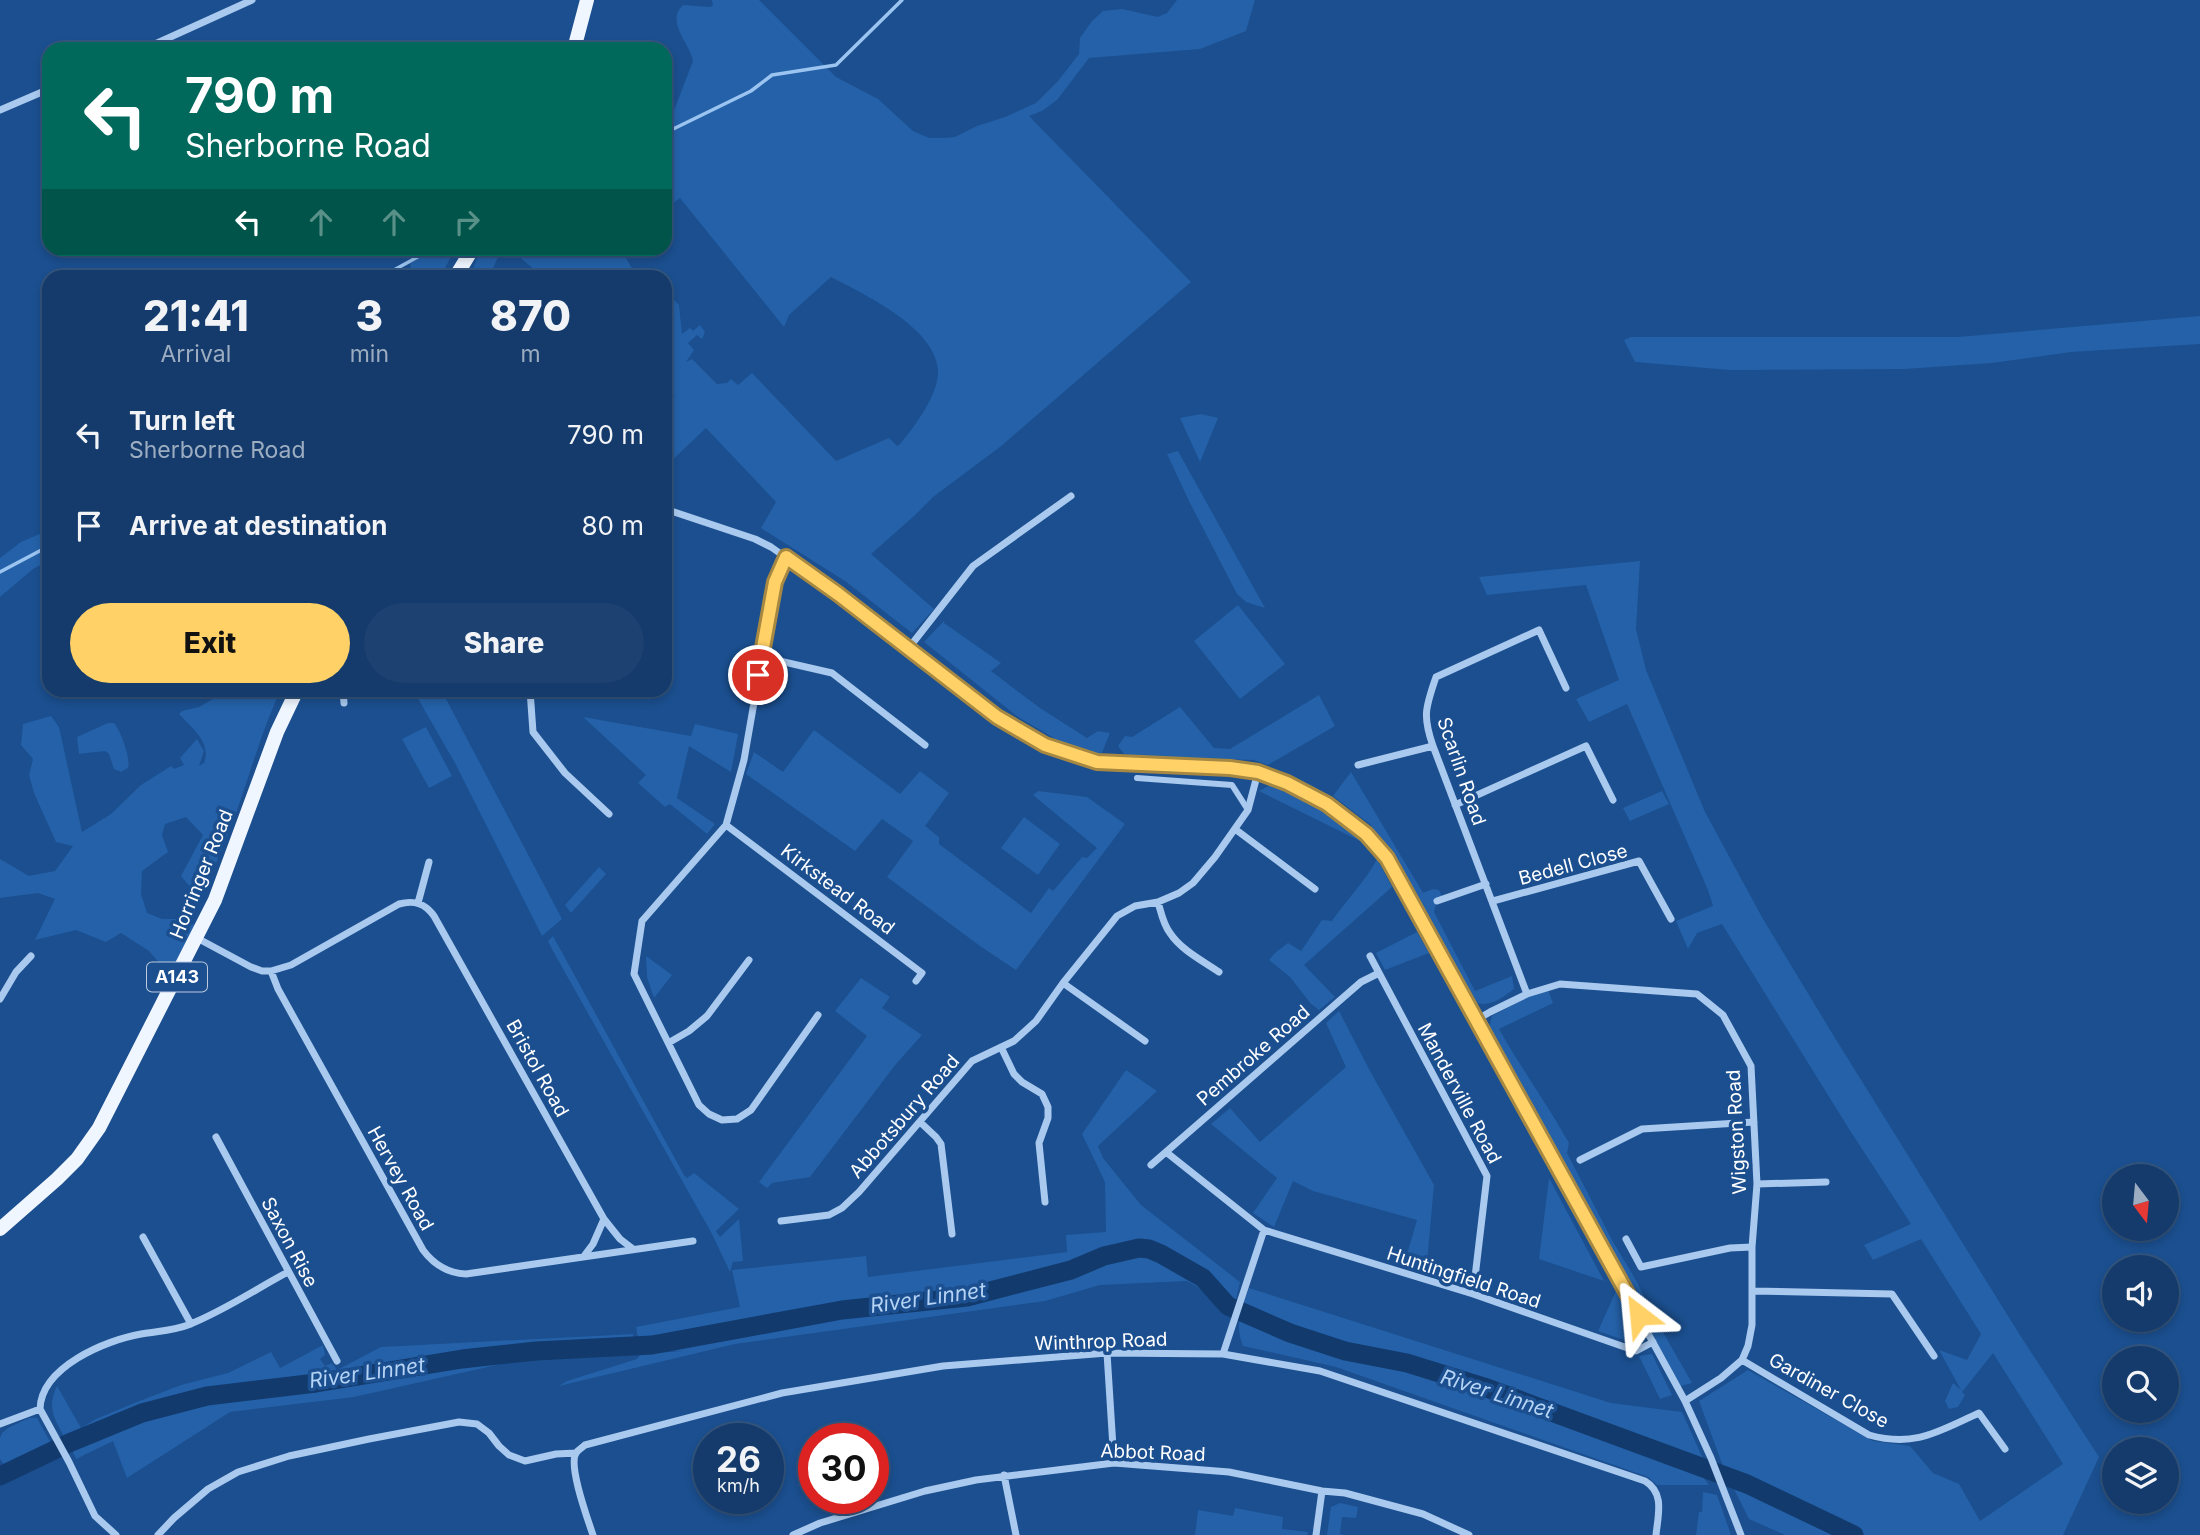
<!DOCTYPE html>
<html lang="en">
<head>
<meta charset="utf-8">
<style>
	:root { --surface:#143b6b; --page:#1d4271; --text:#f1f3f6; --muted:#9dadc1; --line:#33557e; --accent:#ffd166 }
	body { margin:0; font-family:Inter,sans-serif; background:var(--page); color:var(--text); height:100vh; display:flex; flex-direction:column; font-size:26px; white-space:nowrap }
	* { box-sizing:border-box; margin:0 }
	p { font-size:23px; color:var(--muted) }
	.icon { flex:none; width:38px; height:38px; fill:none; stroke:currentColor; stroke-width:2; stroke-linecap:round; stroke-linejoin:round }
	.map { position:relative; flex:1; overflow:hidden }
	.details { position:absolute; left:42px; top:270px; width:630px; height:427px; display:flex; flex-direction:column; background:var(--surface); border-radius:21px; box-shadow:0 4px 10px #0003,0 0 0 2px var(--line) }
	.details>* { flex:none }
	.guide { position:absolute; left:42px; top:42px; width:630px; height:214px; border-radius:21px; box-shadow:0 4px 10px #0003,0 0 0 2px var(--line); background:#00695c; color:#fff; overflow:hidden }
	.needle { width:46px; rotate:164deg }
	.fabs { position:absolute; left:2102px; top:1164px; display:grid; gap:14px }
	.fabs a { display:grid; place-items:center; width:77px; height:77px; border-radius:50%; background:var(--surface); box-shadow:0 4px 10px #0003,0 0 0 2px var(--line); font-size:35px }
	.speed { position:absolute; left:693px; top:1423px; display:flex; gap:14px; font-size:35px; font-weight:700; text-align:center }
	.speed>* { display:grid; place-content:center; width:91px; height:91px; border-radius:50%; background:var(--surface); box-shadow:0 4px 10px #0003,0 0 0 2px var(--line); line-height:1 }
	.speed small { font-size:18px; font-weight:400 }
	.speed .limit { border:10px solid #d22; background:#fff; color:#111 }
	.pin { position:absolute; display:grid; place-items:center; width:60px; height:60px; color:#fff; margin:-30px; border:4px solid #fff; border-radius:50%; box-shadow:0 2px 7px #0007 }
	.me { position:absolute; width:77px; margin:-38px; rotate:331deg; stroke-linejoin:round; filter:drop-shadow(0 0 5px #0008) }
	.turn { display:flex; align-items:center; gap:24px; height:147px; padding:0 28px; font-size:32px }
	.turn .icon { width:91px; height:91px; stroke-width:2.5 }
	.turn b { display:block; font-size:49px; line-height:60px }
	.lanes { display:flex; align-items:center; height:66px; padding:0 28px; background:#0003; justify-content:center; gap:35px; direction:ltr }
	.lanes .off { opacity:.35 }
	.eta { display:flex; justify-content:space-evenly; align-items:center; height:119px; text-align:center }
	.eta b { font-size:42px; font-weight:800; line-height:49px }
	.button { display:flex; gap:14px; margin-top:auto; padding:14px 28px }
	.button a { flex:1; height:80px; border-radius:42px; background:var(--accent); color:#111; font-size:28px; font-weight:800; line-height:80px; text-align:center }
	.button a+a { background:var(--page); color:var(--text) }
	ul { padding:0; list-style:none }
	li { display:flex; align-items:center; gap:21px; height:91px; padding:0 28px }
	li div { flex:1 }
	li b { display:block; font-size:26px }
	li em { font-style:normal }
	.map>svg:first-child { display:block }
	.green { fill:#2461a8 }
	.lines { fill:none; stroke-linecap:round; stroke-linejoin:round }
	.stream { stroke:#9cc4f0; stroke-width:3.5 }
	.river { stroke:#123a6d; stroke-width:19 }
	.pedestrian { stroke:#a9c9ee; stroke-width:6 }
	.minor { stroke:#a9c9ee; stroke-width:7 }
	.primary { stroke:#f0f6ff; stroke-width:14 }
	.route-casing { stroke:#a68842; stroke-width:18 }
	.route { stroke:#ffd166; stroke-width:12 }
	.labels { text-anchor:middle; stroke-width:7; stroke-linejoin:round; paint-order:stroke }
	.shield { fill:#1b4f8f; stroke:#bbcadd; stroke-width:2 }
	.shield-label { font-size:18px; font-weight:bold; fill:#fff }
	.street-label { font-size:19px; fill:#fff; stroke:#1b4f8f }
	.water-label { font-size:21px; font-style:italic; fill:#b5d3f5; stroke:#1b4f8f }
</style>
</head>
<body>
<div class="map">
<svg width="2200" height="1535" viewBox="0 0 2200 1535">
	<rect width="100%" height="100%" fill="#1b4f8f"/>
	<path class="green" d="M712 0H759L836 77 878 99 913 131 929 138H944L955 137 977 126 1005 117 1036 103 1058 81 1079 54 1080 38 1092 21 1103 11 1122 9 1158 17 1167 13 1177 0H1255L1246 31 1200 49 1089 58 1057 100 1042 111 1029 116 1191 282 1000 447 933 497 913 517 871 554 934 609 912 633 845 581 761 528 776 502 706 428 665 467V406L675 396 665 385V291L679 305 682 334 690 328 693 331 700 325 705 332 702 339 697 335 688 343 694 350 686 362 692 359 717 384 727 383 731 379 738 385 752 373 836 461 889 438 897 446 900 444C915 426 938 395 938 372 938 329 864 294 831 277L789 315 784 327 680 198 665 209V110L673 113 693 61C690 43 665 22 683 5L710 7 713 5Z
		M434 249H455L441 276H409L411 263Z
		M481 249H502L489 276H470Z
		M510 249H621L631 267 642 276H542Z
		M2200 316V344L2071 352 1992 363 1904 369 1730 370 1635 362 1624 340 1631 337H1958Z
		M1201 414 1218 418 1200 462 1180 418Z
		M1178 451 1265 608 1246 602 1237 594 1190 503 1167 454Z
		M49 530V560L33 569 0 597V558L21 542Z
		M1640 561 1636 629 1646 670 1705 812 1763 919 1835 1038 2018 1332 2099 1457 2063 1535H1785L1749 1519 1724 1469 1699 1401 1748 1370 1873 1441 1910 1446 1933 1473 1959 1484 1980 1521 2063 1464 1993 1353 1962 1392 1965 1395 1958 1407 1949 1409 1945 1401 1953 1383 1961 1390 1939 1350 1967 1360 1981 1334 1921 1239 1873 1260 1864 1245 1911 1224 1849 1129 1722 924 1697 933 1688 949 1676 921 1713 906 1708 890 1627 704 1589 722 1576 699 1619 680 1586 585 1487 595 1479 577Z
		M1238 605 1285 664 1240 699 1194 641Z
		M944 621V623L1001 663 991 671 1040 708 1087 738 1098 731 1110 733 1101 755 1059 741 1018 717 924 642Z
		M229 690H256L277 698C249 762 236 833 200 893L191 888 181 876 203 835 186 817 165 824 162 835 168 852 142 871 141 894 147 913 162 919H185L196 926 172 978 149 951 121 933 106 942 76 930 35 940 55 899 38 893 0 898V859L29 876 55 871 73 846 56 842 34 793 29 775 33 759 21 745 23 724 51 716 59 727 82 832 111 814 141 785 171 766 174 769 184 765 180 758 197 739 204 751 199 766 204 763C212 743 192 728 179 714L182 711 199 707Z
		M413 690H439L446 699 562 919 542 936 455 763Z
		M1319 695 1335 726 1268 765 1254 760 1136 756 1124 754 1118 746 1125 736 1132 737 1180 707 1214 748 1230 749Z
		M583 717 691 736 695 724 738 734 731 772 689 746 677 798 715 824 707 834 670 804 665 807 638 783 646 775Z
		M108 723H114C121 731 131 759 128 768L121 772 114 769 109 754 105 751 79 754 77 737Z
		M426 727 452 776 429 788 402 739Z
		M814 730 900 794 920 771 949 793 925 826 939 837V844L1031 913 1049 888 1053 891 1082 857 1087 858 1097 848 1033 795 1038 791 1087 797 1125 824 1016 970 980 946 887 877 913 841 882 819 855 851 746 774 754 752 783 772Z
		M1351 772 1423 893 1433 889 1439 890 1443 899 1437 901 1434 912 1475 991 1512 976 1514 989C1503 997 1491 1007 1477 1003L1371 825 1333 796Z
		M1274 783C1301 795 1350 818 1364 843L1259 791Z
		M1662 791 1669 804 1630 821 1623 808Z
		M1024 817 1060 844 1038 875 1001 848Z
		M1377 859 1392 887 1304 965 1335 997 1319 1010 1311 1004 1290 977 1269 960 1276 952 1288 943 1301 951 1322 920 1332 921C1346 900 1365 882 1377 859Z
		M599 867 606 874 571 913 565 905Z
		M1417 932 1429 953 1385 970 1376 953Z
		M553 936 684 1175 687 1178 694 1173 739 1209 716 1231 720 1237 739 1219 743 1261 733 1262 730 1272 712 1234 553 951 548 941Z
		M646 956 672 975 654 998 647 977Z
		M861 978 890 997 882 1008 922 1035 896 1064 810 1177 772 1183 767 1188 759 1182 867 1036 835 1011Z
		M1547 987 1553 1003 1499 1029C1521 1068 1547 1104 1569 1143L1567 1153 1612 1240 1637 1282 1652 1313 1692 1383 1677 1387 1493 1041 1489 1027 1492 1016Z
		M1339 1011 1370 1071 1434 1185 1426 1274 1403 1268 1417 1220 1313 1191 1293 1181 1274 1227 1253 1213 1277 1178 1211 1124 1230 1108 1260 1142 1346 1067 1326 1023Z
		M1126 1070 1157 1091 1098 1146 1103 1158 1141 1205 1240 1282 1234 1308 1187 1281 1100 1285 1045 1301 735 1344 559 1386 567 1381 637 1359 641 1354 683 1351 640 1349 636 1327 740 1307 732 1270 866 1256 868 1277 1067 1252 1066 1235 1106 1232 1105 1182 1082 1134Z
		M1549 1178 1604 1281 1539 1259Z
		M1249 1288 1611 1403 1682 1412 1704 1461V1468L1712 1480 1701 1474 1709 1485H1657L1648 1477 1336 1367 1243 1346C1234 1324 1242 1309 1249 1288Z
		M1616 1291 1639 1333 1627 1341 1598 1331Z
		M633 1334 635 1348 545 1354 354 1397 230 1412 127 1478 113 1441 76 1459 69 1443 95 1431 222 1394 379 1376 389 1368 321 1380 210 1392 131 1413 66 1440C55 1419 46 1409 57 1386L81 1428 96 1419 137 1402 181 1385 228 1373 271 1352 280 1368 323 1345 325 1355 320 1359 325 1366 332 1363 337 1370 381 1347Z
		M1652 1354 1672 1395 1660 1399 1639 1356Z
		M29 1418H37L53 1447 7 1469 0 1459V1438L2 1433 8 1428Z
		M1703 1492 1717 1495 1731 1535H1696L1699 1512H1702Z
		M1340 1503 1358 1507 1356 1518 1342 1517 1340 1534 1344 1535H1327L1331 1507Z
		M1235 1508 1283 1517 1282 1529 1308 1532 1307 1535H1195L1198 1510 1233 1516Z"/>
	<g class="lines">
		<path class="stream" d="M665 133 751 91 772 75 836 65 902 0
			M383 276 434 248
			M0 572 49 546"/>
		<path class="river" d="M0 1476 69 1443 142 1413 207 1396 316 1383 462 1359 536 1351 652 1345 842 1310 967 1297 1071 1270 1104 1256 1139 1248 1149 1249 1161 1254 1203 1278 1228 1306 1290 1333 1345 1351 1407 1363 1484 1387 1747 1484 1854 1535"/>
		<path class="pedestrian" d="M1137 778 1232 785 1248 810"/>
		<path class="minor" d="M144 49 252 0
			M0 110 49 89
			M665 509 755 539 771 547 838 594 997 717 1045 745 1097 763 1230 768 1258 772 1287 783 1327 804 1346 817 1366 834 1387 858 1403 886 1685 1401 1711 1458 1741 1535
			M786 557 775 582 744 760 726 825 642 921 634 974 699 1105 709 1114 722 1120 737 1119 751 1110 818 1015
			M908 649 973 566 1071 496
			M762 657 832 673 925 745
			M343 690 344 703
			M530 690 533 732 565 773 609 814
			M1358 765 1433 746
			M1455 805 1586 746 1613 800
			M726 825 922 973 916 981
			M1235 829 1315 889
			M1437 901 1486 884
			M1493 901 1639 861 1671 919
			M1158 902C1161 912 1163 924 1170 933 1181 950 1203 961 1219 972
			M418 903 429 862
			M197 938 251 967 262 971H271L291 965 399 904C414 900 425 903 434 916L604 1219 620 1239 633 1249
			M1370 956 1487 1176 1473 1294
			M271 971 278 989 423 1250C434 1265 447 1273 466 1274L693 1241
			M1063 983 1145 1041
			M1527 994 1433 746C1422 715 1426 707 1436 677L1539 630 1566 688
			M0 999 16 972 31 956
			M1476 1020 1490 1012 1527 994 1560 984 1697 994 1723 1015 1751 1066 1757 1184 1752 1247V1325L1748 1346 1742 1360 1721 1378 1685 1401
			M670 1042 689 1031 707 1016 749 960
			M1001 1047 1014 1074 1022 1082 1042 1094 1048 1107V1118L1039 1143 1045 1202
			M920 1122 936 1137 941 1144 952 1234
			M216 1137 337 1361
			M1166 1152 1264 1230 1473 1294 1636 1351 1653 1342
			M1580 1160 1642 1129 1754 1122
			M1151 1165 1361 982 1379 973
			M1757 1184 1826 1182
			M781 1221 829 1215 842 1208 859 1192 972 1061 1014 1041 1036 1021 1063 983 1117 916 1135 906 1158 902 1179 893 1193 883 1215 857 1248 810 1258 772
			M143 1237 191 1324
			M1626 1239 1641 1267 1730 1248 1752 1247
			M584 1256 593 1244 604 1219
			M1753 1291 1892 1294 1934 1356
			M1107 1353 1114 1463
			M1223 1354 1264 1230
			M1742 1360 1869 1435C1915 1448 1939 1431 1979 1413L2005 1449
			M40 1409 69 1462 95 1516 116 1535
			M0 1424 40 1409C41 1367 106 1340 141 1334 157 1331 173 1331 188 1325 222 1312 256 1289 288 1272
			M1004 1475 1016 1535
			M158 1535 174 1518 208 1489 238 1472 289 1456 369 1439 459 1422 477 1424 489 1433 499 1446 509 1455 525 1461 556 1454 576 1453
			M593 1535C588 1520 568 1466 576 1453 578 1450 582 1448 585 1445L782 1393 943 1366 1107 1353 1223 1354 1320 1371 1645 1481C1665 1493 1658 1515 1656 1535
			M793 1535 820 1523 925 1491 976 1480 1114 1463 1229 1472 1322 1491 1345 1493 1423 1514 1469 1535
			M1316 1535 1322 1491"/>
		<path class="primary" d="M574 49 587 0
			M456 276 473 248
			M0 1229 57 1179 77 1159 99 1128 215 900 277 732 297 690"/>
	</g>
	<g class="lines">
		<defs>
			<path id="route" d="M758 675 775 582 786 557 838 594 997 717 1045 745 1097 762 1230 768 1258 772 1287 783 1327 804 1366 834 1387 858 1639 1315"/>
		</defs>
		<use href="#route" class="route-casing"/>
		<use href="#route" class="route"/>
	</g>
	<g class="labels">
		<rect class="shield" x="147" y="962.5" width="60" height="29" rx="5"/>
		<g class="shield-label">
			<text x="177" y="983">A143</text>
		</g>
		<g class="street-label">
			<text transform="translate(1462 771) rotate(71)" y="7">Scarlin Road</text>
			<text transform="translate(1573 864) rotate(-15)" y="7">Bedell Close</text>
			<text transform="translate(201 874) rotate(-68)" y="7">Horringer Road</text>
			<text transform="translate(838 889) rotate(37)" y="7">Kirkstead Road</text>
			<text transform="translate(1253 1055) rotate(-41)" y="7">Pembroke Road</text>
			<text transform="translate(538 1068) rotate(61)" y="7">Bristol Road</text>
			<text transform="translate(1460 1093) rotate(62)" y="7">Manderville Road</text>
			<text transform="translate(904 1116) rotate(-49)" y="7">Abbotsbury Road</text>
			<text transform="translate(1736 1132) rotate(-93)" y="7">Wigston Road</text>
			<text transform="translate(401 1178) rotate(61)" y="7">Hervey Road</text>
			<text transform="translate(290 1242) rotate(62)" y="7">Saxon Rise</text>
			<text transform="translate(1464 1277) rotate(18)" y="7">Huntingfield Road</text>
			<text transform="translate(1101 1341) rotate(-2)" y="7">Winthrop Road</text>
			<text transform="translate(1829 1390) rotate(29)" y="7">Gardiner Close</text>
			<text transform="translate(1153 1452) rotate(2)" y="7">Abbot Road</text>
		</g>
		<g class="water-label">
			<text transform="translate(928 1298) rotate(-8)" y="7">River Linnet</text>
			<text transform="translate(367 1373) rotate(-8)" y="7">River Linnet</text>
			<text transform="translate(1497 1394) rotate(18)" y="7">River Linnet</text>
		</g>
	</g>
</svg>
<div class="fabs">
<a><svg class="needle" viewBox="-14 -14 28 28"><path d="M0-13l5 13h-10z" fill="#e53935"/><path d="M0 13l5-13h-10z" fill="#9dadc1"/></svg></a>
<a><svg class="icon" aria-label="sound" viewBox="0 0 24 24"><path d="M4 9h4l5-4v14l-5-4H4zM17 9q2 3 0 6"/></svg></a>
<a><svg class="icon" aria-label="search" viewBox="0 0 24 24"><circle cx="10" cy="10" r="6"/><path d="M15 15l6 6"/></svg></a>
<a><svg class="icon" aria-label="layers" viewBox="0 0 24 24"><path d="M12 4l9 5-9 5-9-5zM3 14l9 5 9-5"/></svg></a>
</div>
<div class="speed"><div>26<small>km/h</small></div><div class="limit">30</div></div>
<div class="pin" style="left:758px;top:675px;background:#d93025"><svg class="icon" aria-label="arrive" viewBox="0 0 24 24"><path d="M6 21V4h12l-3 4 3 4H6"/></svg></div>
<svg class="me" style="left:1639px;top:1315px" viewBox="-20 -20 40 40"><path d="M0-17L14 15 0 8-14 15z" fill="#ffd166" stroke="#fff" stroke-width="4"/></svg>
<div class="guide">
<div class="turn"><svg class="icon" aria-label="left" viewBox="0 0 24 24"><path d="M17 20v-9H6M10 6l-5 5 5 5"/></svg><div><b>790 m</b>Sherborne Road</div></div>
<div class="lanes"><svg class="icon" aria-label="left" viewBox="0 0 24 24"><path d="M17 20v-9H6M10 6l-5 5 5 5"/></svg><svg class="icon off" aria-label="ahead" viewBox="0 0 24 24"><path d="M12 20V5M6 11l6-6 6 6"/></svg><svg class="icon off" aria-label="ahead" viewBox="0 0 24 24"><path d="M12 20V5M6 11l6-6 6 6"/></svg><svg class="icon off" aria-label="right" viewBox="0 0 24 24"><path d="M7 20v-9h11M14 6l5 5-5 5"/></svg></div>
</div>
<section class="details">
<div class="eta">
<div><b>21:41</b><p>Arrival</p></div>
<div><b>3</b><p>min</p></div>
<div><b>870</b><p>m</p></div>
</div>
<ul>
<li><svg class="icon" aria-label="left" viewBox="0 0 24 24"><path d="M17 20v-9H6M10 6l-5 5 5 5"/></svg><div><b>Turn left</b><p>Sherborne Road</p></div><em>790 m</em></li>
<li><svg class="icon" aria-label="arrive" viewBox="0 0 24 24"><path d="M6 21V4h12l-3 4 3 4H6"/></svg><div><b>Arrive at destination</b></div><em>80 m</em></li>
</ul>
<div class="button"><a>Exit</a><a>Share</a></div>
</section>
</div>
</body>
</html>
